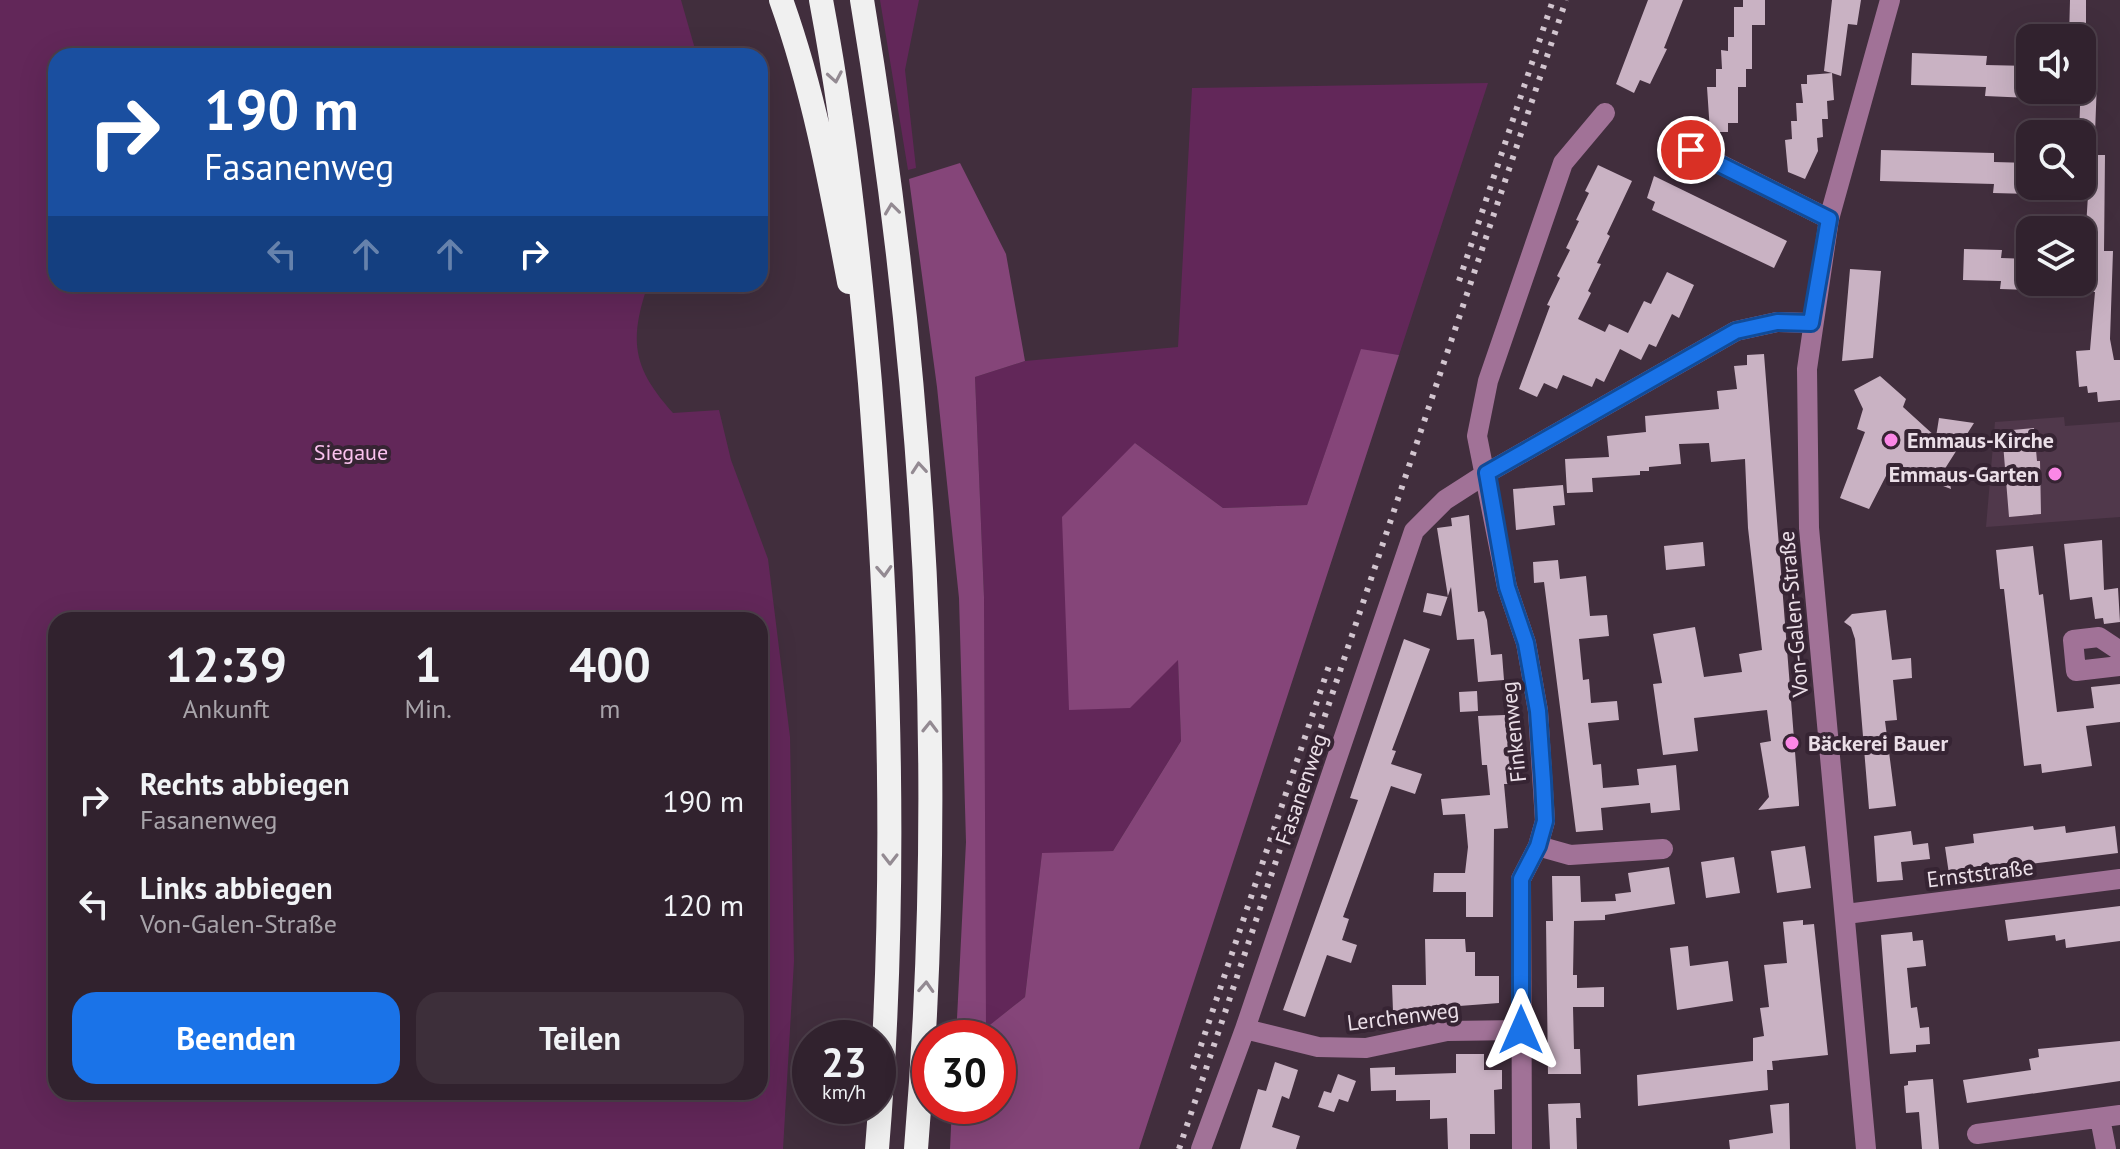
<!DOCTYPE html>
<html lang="de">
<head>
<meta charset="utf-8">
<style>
	:root { --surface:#31222e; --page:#3d2f3a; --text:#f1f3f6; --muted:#a8a4aa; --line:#4c3f4a; --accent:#1a73e8 }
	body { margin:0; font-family:"PT Sans",sans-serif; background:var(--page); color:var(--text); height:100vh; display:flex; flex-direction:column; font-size:30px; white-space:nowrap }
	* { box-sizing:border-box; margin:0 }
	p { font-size:26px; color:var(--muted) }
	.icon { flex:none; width:44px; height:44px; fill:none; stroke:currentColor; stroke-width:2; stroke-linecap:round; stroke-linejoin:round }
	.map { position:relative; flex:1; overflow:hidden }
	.side { position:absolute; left:48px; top:612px; width:720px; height:488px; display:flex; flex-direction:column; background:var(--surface); border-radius:24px; box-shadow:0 8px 32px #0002,0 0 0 2px var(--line) }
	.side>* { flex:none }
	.banner { position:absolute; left:48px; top:48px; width:720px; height:244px; border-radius:24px; box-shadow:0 8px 32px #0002,0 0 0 2px var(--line); background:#1a4fa0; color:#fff; overflow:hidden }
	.buttons { position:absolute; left:2016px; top:24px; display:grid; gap:16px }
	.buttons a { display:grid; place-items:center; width:80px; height:80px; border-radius:16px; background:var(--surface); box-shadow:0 8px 32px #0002,0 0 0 2px var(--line); font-size:40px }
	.speed { position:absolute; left:792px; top:1020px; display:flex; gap:16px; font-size:40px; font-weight:700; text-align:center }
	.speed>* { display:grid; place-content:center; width:104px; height:104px; border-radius:50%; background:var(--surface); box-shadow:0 8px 32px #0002,0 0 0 2px var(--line); line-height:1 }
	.speed small { font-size:20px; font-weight:400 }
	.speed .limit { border:12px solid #d22; background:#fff; color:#111 }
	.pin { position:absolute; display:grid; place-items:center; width:68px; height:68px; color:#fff; margin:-34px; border:4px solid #fff; border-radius:50%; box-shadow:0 2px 8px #0007 }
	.me { position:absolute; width:88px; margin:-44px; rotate:0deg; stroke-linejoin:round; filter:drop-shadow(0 0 6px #0008) }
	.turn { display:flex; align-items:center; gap:28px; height:168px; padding:0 24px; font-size:36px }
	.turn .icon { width:104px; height:104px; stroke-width:2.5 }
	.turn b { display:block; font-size:56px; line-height:68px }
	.lanes { display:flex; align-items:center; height:76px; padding:0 24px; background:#0003; justify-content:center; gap:40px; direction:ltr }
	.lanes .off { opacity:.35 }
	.eta { display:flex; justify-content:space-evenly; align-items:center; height:136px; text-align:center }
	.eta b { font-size:48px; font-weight:800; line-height:56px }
	.cta { display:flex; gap:16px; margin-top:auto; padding:16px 24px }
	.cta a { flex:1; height:92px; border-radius:24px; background:var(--accent); color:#fff; font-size:32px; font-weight:800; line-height:92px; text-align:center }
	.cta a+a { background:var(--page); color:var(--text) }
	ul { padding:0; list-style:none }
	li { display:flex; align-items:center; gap:24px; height:104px; padding:0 24px }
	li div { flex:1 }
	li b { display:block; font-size:30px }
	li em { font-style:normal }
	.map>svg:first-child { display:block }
	.built { fill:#50384b }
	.green { fill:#622759; fill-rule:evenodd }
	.forest { fill:#854579 }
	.building { fill:#c9b2c3 }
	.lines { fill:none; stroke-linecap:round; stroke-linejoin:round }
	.minor { stroke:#a17297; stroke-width:20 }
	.highway { stroke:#f0f0f0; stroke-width:24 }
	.rail { stroke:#d2c5cf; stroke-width:6; stroke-dasharray:4 8; stroke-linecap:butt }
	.oneway { stroke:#938a92 }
	.route-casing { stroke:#114b97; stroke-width:20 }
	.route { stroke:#1a73e8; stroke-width:14 }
	.poi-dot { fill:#fb87e6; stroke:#362433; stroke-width:3 }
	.labels { text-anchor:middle; stroke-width:8; stroke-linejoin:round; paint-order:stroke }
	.poi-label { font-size:22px; font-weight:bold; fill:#ebdfe8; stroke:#362433; text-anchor:start }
	.park-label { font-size:22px; fill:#fac2ee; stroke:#362433 }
	.street-label { font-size:22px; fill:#ebdfe8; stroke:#362433 }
</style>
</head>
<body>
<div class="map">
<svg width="2120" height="1149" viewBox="0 0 2120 1149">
	<rect width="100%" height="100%" fill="#412e3d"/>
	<path class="built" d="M2064 417 2065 426 2120 422V517L1986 527 1995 422Z"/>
	<path class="green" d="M0 0H681L697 56H56V284H648C629 341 632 367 673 413L719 410 731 460 768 559 790 737 794 961 783 1149H0ZM56 620H760V1092H56Z
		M880 0H919L905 70 916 168 908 170Z
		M1488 83 1399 355 1361 350 1307 505 1223 508 1135 443 1178 659 1181 741 1113 851 1042 854 1025 997 985 1029 984 597 975 377 1025 361 1178 347 1192 88Z"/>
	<path class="forest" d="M960 163 1006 254 1025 361 975 377 984 597 986 1028 1025 997 1042 853 1113 851 1181 741 1178 660 1130 708 1069 710 1062 517 1135 443 1223 508 1307 505 1361 349 1399 355 1139 1149H950L952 1106H998V1038H956L966 842 959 598 937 387 909 179Z"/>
	<path class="building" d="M1648 0H1683L1664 48 1667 49 1650 84 1640 80 1634 93 1616 84Z
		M1743 0H1765V25H1752V69H1746V87H1738V123H1728V132H1710L1707 87H1716V69H1722L1721 50 1728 51V37H1734V7H1743Z
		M1832 0H1861L1857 25 1848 24 1841 76 1832 73 1834 100 1827 101 1828 119H1822L1823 137 1817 138 1818 151 1805 179 1788 172 1785 140 1792 139 1791 121H1797L1796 103H1803L1801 84H1807V75L1832 73 1824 71Z
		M2070 0H2086V38H2069Z
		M1912 53 1987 56 1986 65 2030 66V98L1985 96 1986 87 1911 85Z
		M2082 53 2098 54 2095 134H2079Z
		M1881 150 1994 153V162L2030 163V194L1993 193 1994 184 1880 181Z
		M2082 155H2105L2104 251H2113L2110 339 2114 360H2120V400L2098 402 2097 392 2088 393 2087 386 2079 387 2076 351 2090 350 2095 292H2082L2088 195H2082Z
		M1598 165 1632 181 1607 234 1610 236 1597 263 1601 264 1588 291 1591 293 1578 319 1605 332 1609 324 1628 333 1644 301 1651 304 1667 272 1694 285 1679 318 1672 314 1656 347 1649 344 1641 360 1620 349 1604 382 1596 378 1592 387 1563 375 1557 389 1544 383 1537 397 1519 389 1550 306 1547 305 1560 278 1557 276 1570 250 1566 248 1579 221 1576 220 1589 193 1585 191Z
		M1654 176 1787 241 1774 268 1652 210 1655 202 1647 198Z
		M1964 249 2002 250 2001 258 2030 259V290L2000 289 2001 281 1963 280Z
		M1850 269 1881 271 1873 358 1842 361Z
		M1764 354 1799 803V806L1758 810 1769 797 1760 743 1771 741 1767 710 1694 718 1698 751 1663 755 1653 684 1662 683 1653 634 1695 627 1704 677 1742 672 1739 654 1762 650 1748 528 1745 459 1711 462 1709 443 1679 444 1681 464 1649 467V471H1640V475L1592 478 1593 492 1567 493 1565 459 1609 457 1607 436 1646 432 1645 416 1719 409 1717 391 1737 389 1734 366 1747 365V355Z
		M1880 376 1906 399 1903 407 1936 437 1939 418 1974 423 1946 467 1951 489 1917 476 1907 481 1887 474 1869 509 1840 498 1865 432 1857 429 1863 409 1854 390Z
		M2034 428 2037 461H2040L2041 514 2009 517 2002 431Z
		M1563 485 1565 505 1553 506 1555 525 1516 530 1513 489Z
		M1469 515 1478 612 1484 611 1487 620 1491 655 1502 654 1504 680 1478 682 1474 639 1457 640 1451 587 1441 616 1423 612 1427 593 1448 597 1437 528 1452 526 1451 518Z
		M2102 540 2104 590 2118 588 2120 622 2104 624 2103 618 2095 619 2092 597 2070 600 2064 544Z
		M1703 542 1705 566 1666 570 1664 546Z
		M2033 546 2039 595 2043 594 2057 712 2094 708 2091 687 2120 684V722L2086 726 2092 766 2042 773 2041 764 2024 766 2004 589H2000L1996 550Z
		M1558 560 1560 579 1586 576 1590 616 1607 615 1609 636 1579 639 1583 680 1589 679 1591 703 1617 701 1619 720 1588 723 1593 765 1601 764 1603 788 1639 785 1637 769 1676 765 1680 810 1651 813 1650 803 1601 808 1603 830 1576 832 1544 582 1534 583 1533 562Z
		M1886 610 1892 660 1911 658 1912 678 1893 680 1897 720 1885 721 1896 806 1869 809 1855 639 1851 627 1844 622 1852 614Z
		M1404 639 1430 649 1392 750 1396 751 1391 764 1422 774 1415 794 1391 786 1343 917 1349 919 1342 940 1357 945 1351 963 1327 955 1305 1017 1283 1010 1358 800 1350 798Z
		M1477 691 1478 711 1460 712 1459 692Z
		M1505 715 1514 784H1504L1508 828 1494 829 1493 917H1466V892H1433L1434 873H1465L1468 847 1465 814 1443 815 1441 799 1490 795 1487 765H1482L1478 716Z
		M2033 826 2034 830 2065 826 2066 833 2115 826 2118 853 1949 874 1945 847 1974 843 1973 834Z
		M1911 831 1913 845 1928 843 1930 859 1901 862 1903 880 1877 882 1874 836Z
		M1805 846 1811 888 1777 893 1771 851Z
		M1734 857 1740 893 1706 898 1701 862Z
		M1669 867 1675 904 1605 915V920L1574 921 1573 975H1577V988L1604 987V1007H1573L1574 1049H1580L1581 1074H1548L1546 921H1553L1552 876H1580L1581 902 1616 901 1615 894 1631 892 1628 873Z
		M2120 906V941L2066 948 2065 939 2056 941 2055 935 2008 941 2005 920Z
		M1803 920V925L1814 924 1828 1055 1772 1061 1773 1070H1767L1768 1090 1638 1106 1637 1075 1753 1061V1038L1764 1036 1760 1008 1769 1007 1764 965 1787 963 1783 922Z
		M1912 932 1913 941 1923 940 1926 966 1907 968 1911 1008 1917 1007 1920 1028 1929 1027 1930 1044 1916 1045V1052L1890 1054 1881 935Z
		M1425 939H1465L1466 952H1475V976H1499V1003L1393 1011 1392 985H1426Z
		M1688 946 1690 966 1728 961 1733 1001 1677 1010 1670 948Z
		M2120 1041V1081L1967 1103 1963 1080 2031 1070 2029 1059 2039 1057 2038 1049Z
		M1456 1054H1484V1070H1502V1089L1494 1090 1495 1134H1470V1149H1448L1447 1118 1430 1119V1100L1396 1101V1090L1371 1091 1370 1068 1395 1067V1075L1456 1073Z
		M1275 1062 1298 1070 1289 1099 1282 1096 1272 1127 1300 1136 1296 1149H1240L1258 1089 1266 1091Z
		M1338 1074 1356 1081 1348 1102 1339 1099 1334 1112 1318 1107 1324 1091 1331 1093Z
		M1933 1079 1939 1149H1922L1919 1112 1906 1113 1904 1086 1908 1085V1081Z
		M1580 1103 1581 1118H1576L1577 1149H1550L1548 1104Z
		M1789 1103 1790 1149H1730L1729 1140 1773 1133 1770 1105Z"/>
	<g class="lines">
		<path class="minor" d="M1670 139 1829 219
			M2120 651 2099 637 2073 640 2076 671 2120 666
			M1538 846 1570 855 1663 849
			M1846 914 2120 879
			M1245 1029 1318 1047 1366 1048 1447 1031 1521 1030
			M2100 1118 2106 1149
			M1977 1134 2120 1115
			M1201 1149 1245 1029 1414 531 1445 500 1487 473 1736 331 1777 322 1811 323
			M1522 1149 1521 879 1538 846 1545 821 1538 711 1526 643 1507 587 1477 436 1488 381 1563 163 1605 113
			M1866 1149 1809 528 1807 369 1829 219 1890 0"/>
		<path class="highway" d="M781 0C814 92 831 186 849 282
			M821 0C845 127 859 254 870 383 890 639 898 893 877 1149
			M862 0C925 379 948 765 916 1149"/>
		<path class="rail" d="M1459 281 1553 0
			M1193 1069 1331 660
			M1179 1149 1566 0"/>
	</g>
	<defs><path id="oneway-chevron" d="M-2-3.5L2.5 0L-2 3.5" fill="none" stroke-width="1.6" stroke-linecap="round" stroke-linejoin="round" transform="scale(2)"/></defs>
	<g class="oneway">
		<use href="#oneway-chevron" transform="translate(835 77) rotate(80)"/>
		<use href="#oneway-chevron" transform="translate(892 209) rotate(-97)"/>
		<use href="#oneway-chevron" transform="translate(919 468) rotate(-95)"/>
		<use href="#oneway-chevron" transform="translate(884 571) rotate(87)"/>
		<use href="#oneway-chevron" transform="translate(930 727) rotate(-89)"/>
		<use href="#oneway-chevron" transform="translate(890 859) rotate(90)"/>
		<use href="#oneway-chevron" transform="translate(926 987) rotate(-87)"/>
	</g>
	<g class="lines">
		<defs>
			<path id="route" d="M1521 1030V879L1538 846 1545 821 1543 781 1538 711 1526 643 1507 587 1487 473 1736 331 1777 322 1811 323 1829 219 1691 150"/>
		</defs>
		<use href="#route" class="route-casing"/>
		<use href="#route" class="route"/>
	</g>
	<g class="poi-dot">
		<circle cx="1891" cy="440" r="8"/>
		<circle cx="2055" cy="474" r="8"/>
		<circle cx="1792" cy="743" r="8"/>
	</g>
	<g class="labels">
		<g class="poi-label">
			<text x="1907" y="448">Emmaus-Kirche</text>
			<text x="2039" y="482" text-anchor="end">Emmaus-Garten</text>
			<text x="1808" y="751">Bäckerei Bauer</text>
		</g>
		<g class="park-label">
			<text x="351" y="460">Siegaue</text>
		</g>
		<g class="street-label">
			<text transform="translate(1793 614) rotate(-95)" y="8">Von-Galen-Straße</text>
			<text transform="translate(1513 732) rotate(-96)" y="8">Finkenweg</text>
			<text transform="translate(1301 789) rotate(-71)" y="8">Fasanenweg</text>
			<text transform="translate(1980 873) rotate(-7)" y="8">Ernststraße</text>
			<text transform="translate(1403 1016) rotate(-7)" y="8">Lerchenweg</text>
		</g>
	</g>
</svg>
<div class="buttons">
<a><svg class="icon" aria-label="sound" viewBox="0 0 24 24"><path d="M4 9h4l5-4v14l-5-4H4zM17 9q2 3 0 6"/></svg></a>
<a><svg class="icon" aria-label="search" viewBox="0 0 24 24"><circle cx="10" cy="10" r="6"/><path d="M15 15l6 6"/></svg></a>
<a><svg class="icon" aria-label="layers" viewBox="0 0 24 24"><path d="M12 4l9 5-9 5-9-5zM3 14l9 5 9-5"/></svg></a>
</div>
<div class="speed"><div>23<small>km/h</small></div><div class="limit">30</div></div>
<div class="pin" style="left:1691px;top:150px;background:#d93025"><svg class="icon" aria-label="arrive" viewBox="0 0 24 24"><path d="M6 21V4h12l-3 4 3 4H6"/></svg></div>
<svg class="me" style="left:1521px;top:1030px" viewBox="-20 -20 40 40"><path d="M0-17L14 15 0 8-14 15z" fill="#1a73e8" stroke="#fff" stroke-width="4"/></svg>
<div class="banner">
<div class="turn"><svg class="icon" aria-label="right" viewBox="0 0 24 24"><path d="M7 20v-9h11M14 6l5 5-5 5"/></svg><div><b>190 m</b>Fasanenweg</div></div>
<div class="lanes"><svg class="icon off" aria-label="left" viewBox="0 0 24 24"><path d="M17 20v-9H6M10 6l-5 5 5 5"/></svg><svg class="icon off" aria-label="ahead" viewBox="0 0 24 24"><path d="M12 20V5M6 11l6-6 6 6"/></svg><svg class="icon off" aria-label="ahead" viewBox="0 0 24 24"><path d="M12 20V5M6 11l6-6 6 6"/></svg><svg class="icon" aria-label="right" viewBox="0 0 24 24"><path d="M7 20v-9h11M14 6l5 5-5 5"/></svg></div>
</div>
<section class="side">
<div class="eta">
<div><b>12:39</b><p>Ankunft</p></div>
<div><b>1</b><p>Min.</p></div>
<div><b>400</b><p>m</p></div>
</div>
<ul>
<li><svg class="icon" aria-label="right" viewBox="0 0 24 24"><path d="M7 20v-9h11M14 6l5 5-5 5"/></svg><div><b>Rechts abbiegen</b><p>Fasanenweg</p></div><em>190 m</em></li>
<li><svg class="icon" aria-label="left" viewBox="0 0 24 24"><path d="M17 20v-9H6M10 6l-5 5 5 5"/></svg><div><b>Links abbiegen</b><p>Von-Galen-Straße</p></div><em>120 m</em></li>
</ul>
<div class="cta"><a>Beenden</a><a>Teilen</a></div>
</section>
</div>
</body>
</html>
